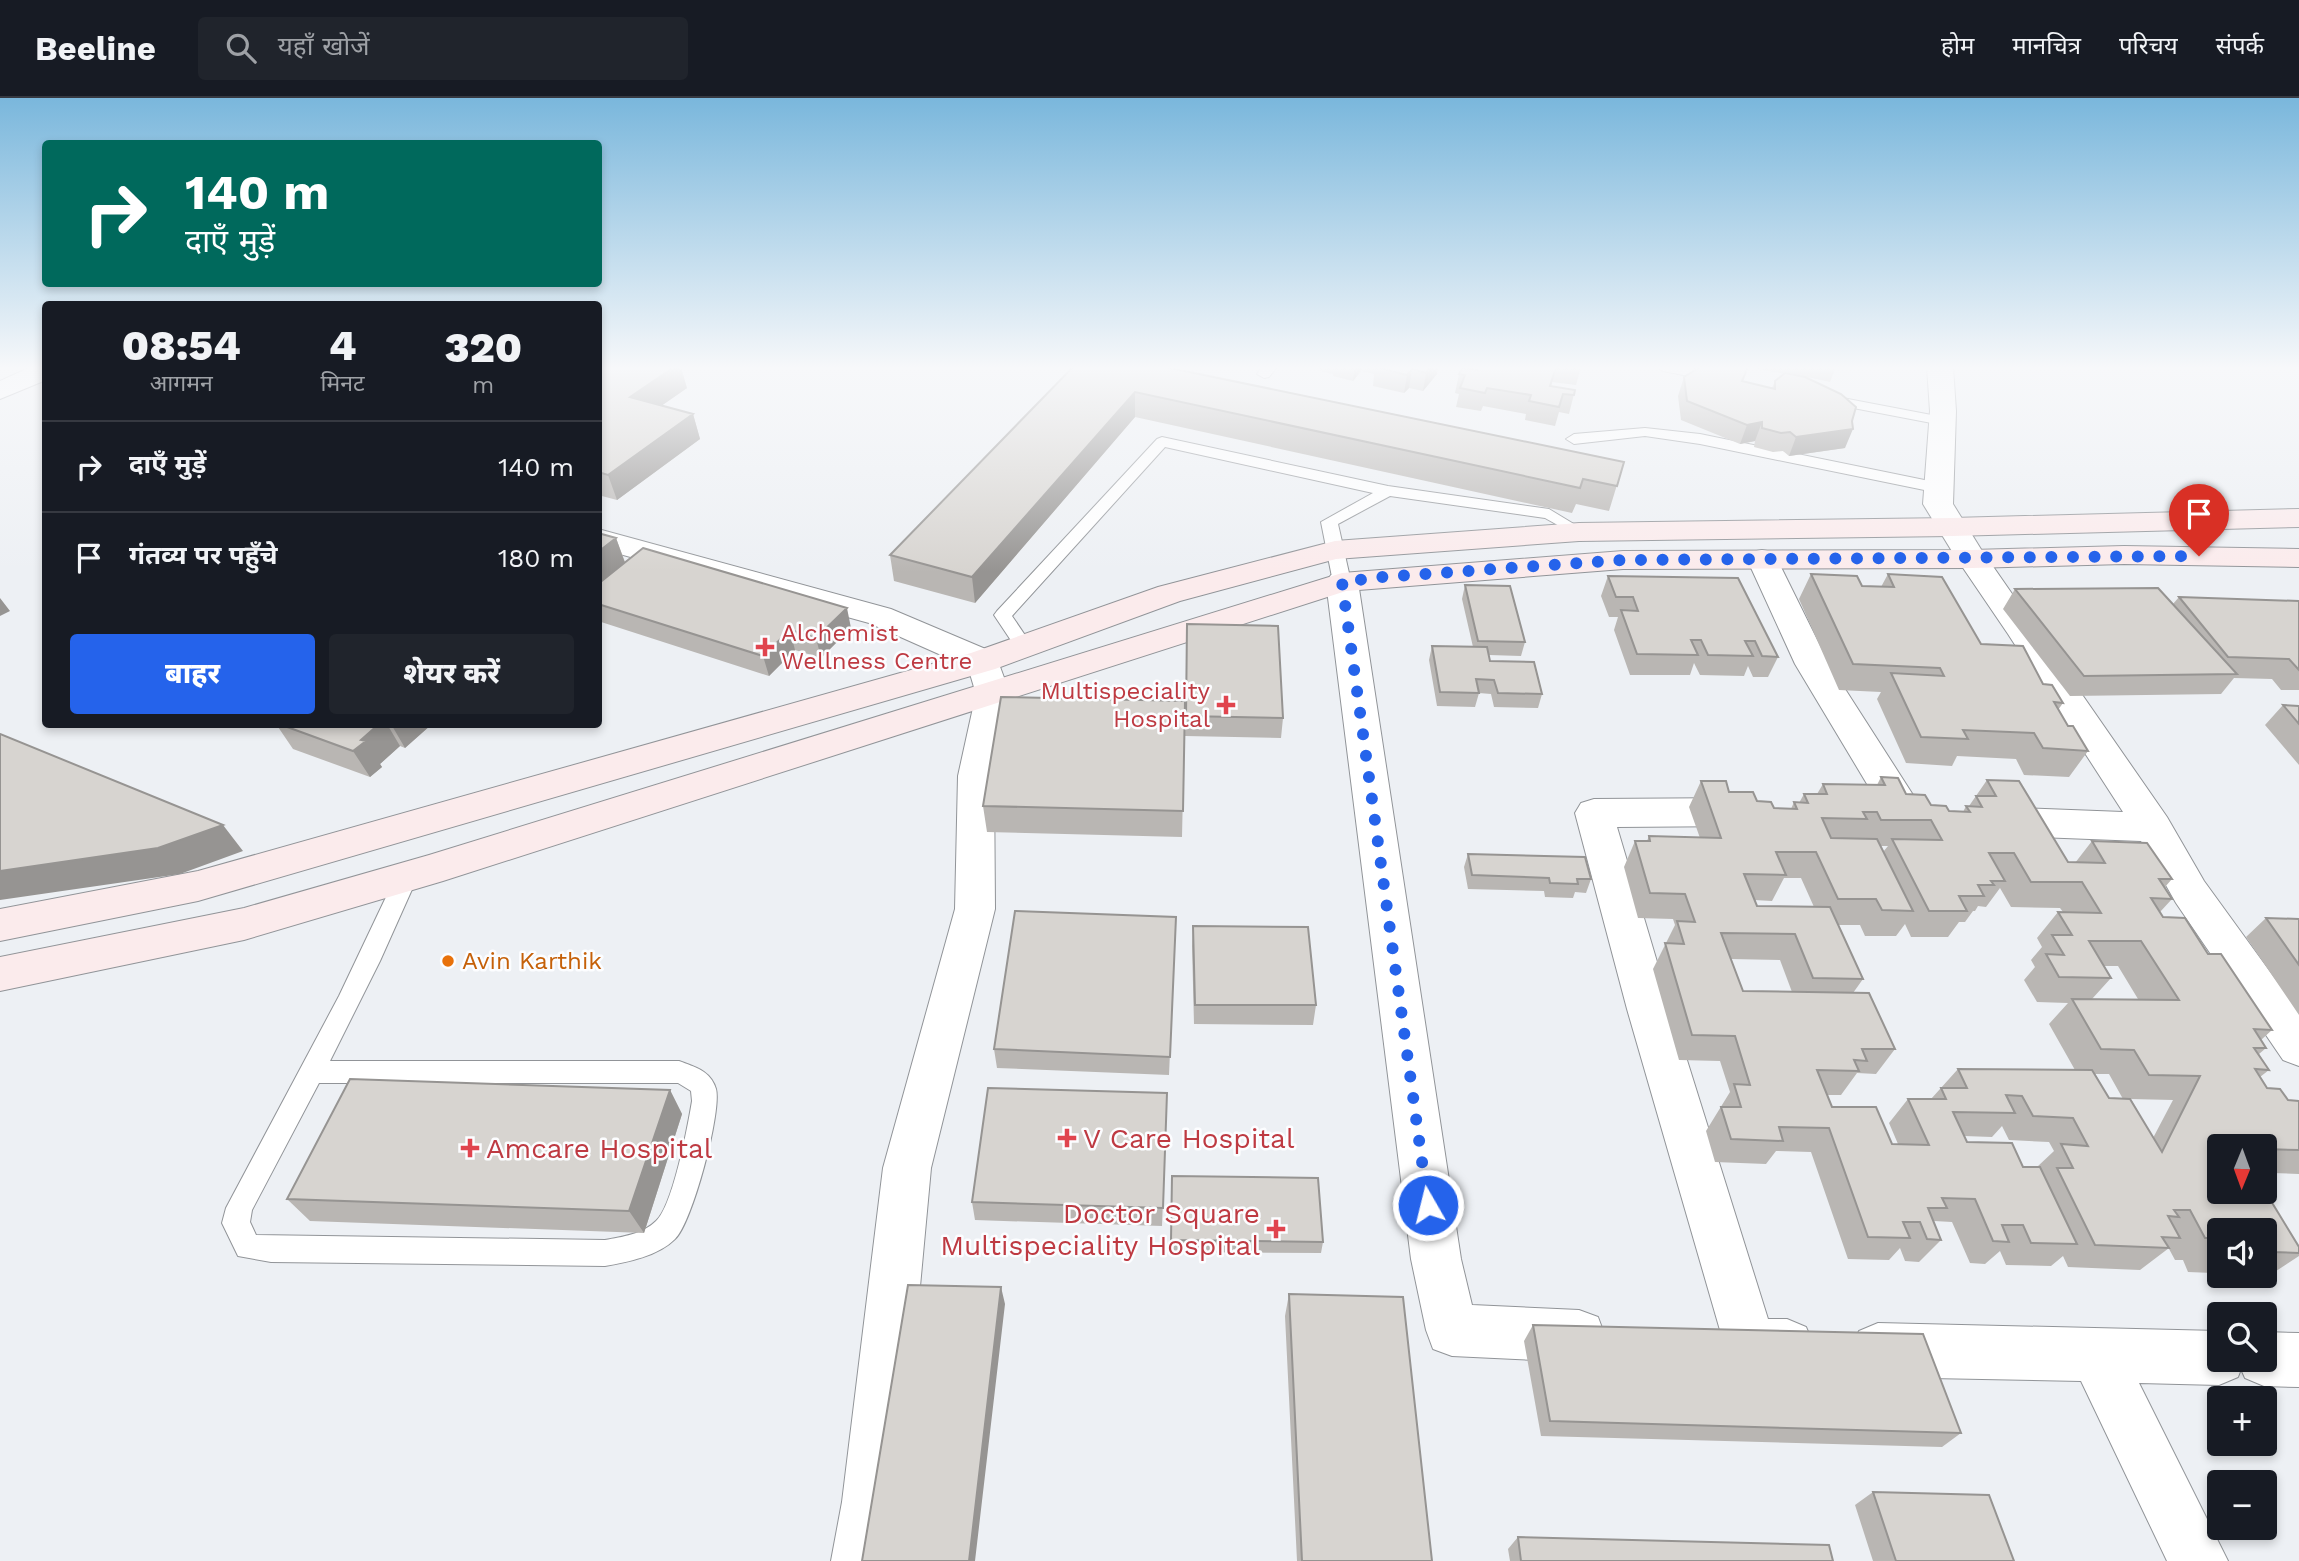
<!DOCTYPE html>
<html lang="hi">
<head>
<meta charset="utf-8">
<style>
	:root { --surface:#171b24; --page:#20242c; --text:#f1f3f6; --muted:#9ea1a6; --line:#363941; --accent:#2563eb }
	body { margin:0; font-family:"Work Sans","Noto Sans Devanagari",sans-serif; background:var(--page); color:var(--text); height:100vh; display:flex; flex-direction:column; font-size:26px; white-space:nowrap }
	* { box-sizing:border-box; margin:0 }
	p { font-size:23px; color:var(--muted) }
	.icon { flex:none; width:38px; height:38px; fill:none; stroke:currentColor; stroke-width:2; stroke-linecap:round; stroke-linejoin:round }
	.map { position:relative; flex:1; overflow:hidden }
	.side { position:absolute; left:42px; top:203px; width:560px; height:427px; display:flex; flex-direction:column; background:var(--surface); border-radius:7px; box-shadow:0 4px 10px #0003 }
	.side>* { flex:none }
	.guide { position:absolute; left:42px; top:42px; width:560px; height:147px; border-radius:7px; box-shadow:0 4px 10px #0003; background:#00695c; color:#fff; overflow:hidden }
	.needle { width:46px; rotate:181deg }
	.fabs { position:absolute; left:2207px; top:1036px; display:grid; gap:14px }
	.fabs a { display:grid; place-items:center; width:70px; height:70px; border-radius:7px; background:var(--surface); box-shadow:0 4px 10px #0003; font-size:35px }
	.pin { position:absolute; display:grid; place-items:center; width:60px; height:60px; color:#fff; margin:-72px -30px; border-radius:50% 50% 50% 0; rotate:-45deg; box-shadow:0 0 7px #0007 }
	.pin .icon { rotate:45deg }
	.me { position:absolute; width:77px; margin:-38px; rotate:352deg; stroke-linejoin:round; filter:drop-shadow(0 0 5px #0008) }
	.turn { display:flex; align-items:center; gap:24px; height:147px; padding:0 28px; font-size:32px }
	.turn .icon { width:91px; height:91px; stroke-width:2.5 }
	.turn b { display:block; font-size:49px; line-height:60px }
	.eta { display:flex; justify-content:space-evenly; align-items:center; height:119px; text-align:center }
	.eta b { font-size:42px; font-weight:800; line-height:49px }
	.button { display:flex; gap:14px; margin-top:auto; padding:14px 28px }
	.button a { flex:1; height:80px; border-radius:7px; background:var(--accent); color:#fff; font-size:28px; font-weight:800; line-height:80px; text-align:center }
	.button a+a { background:var(--page); color:var(--text) }
	ul { padding:0; list-style:none }
	li { display:flex; align-items:center; gap:21px; height:91px; padding:0 28px; border-top:2px solid var(--line) }
	li div { flex:1 }
	li b { display:block; font-size:26px }
	li em { font-style:normal }
	header { display:flex; align-items:center; gap:42px; box-sizing:border-box; height:98px; padding:0 35px; background:var(--surface); border-bottom:2px solid var(--line) }
	header strong { font-size:33px }
	nav { display:flex; gap:38px; margin-inline-start:auto; font-size:24px }
	.search { width:490px; height:63px; background:var(--page); display:flex; align-items:center; gap:18px; box-sizing:border-box; padding:0 24px; border-radius:7px; color:var(--muted); font-size:26px }
	.map>svg:first-child { display:block }
	.lines { fill:none; stroke-linecap:round; stroke-linejoin:round }
	.service-casing { stroke:#919498; stroke-width:2 }
	.minor-casing { stroke:#919498; stroke-width:2 }
	.tertiary-casing { stroke:#919498; stroke-width:2 }
	.secondary-casing { stroke:#919498; stroke-width:2 }
	.service { fill:#fff; fill-rule:evenodd }
	.minor { fill:#fff; fill-rule:evenodd }
	.tertiary { fill:#fff; fill-rule:evenodd }
	.secondary { fill:#fbebec; fill-rule:evenodd }
	.wall { fill:#b9b6b3; fill-rule:evenodd }
	.shaded-wall { fill:#969492 }
	.building { fill:#d7d4d0; stroke:#969492; stroke-width:2; fill-rule:evenodd }
	.route { stroke:#2563eb; stroke-width:12; stroke-dasharray:0 21.6 }
	.health-dot { fill:#e0444e; stroke:#fcfdff; stroke-width:2.5 }
	.food-dot { fill:#e8710a; stroke:#fcfdff; stroke-width:2.5 }
	.labels { text-anchor:middle; stroke-width:5; stroke-linejoin:round; paint-order:stroke }
	.health-label { font-size:24px; fill:#be3a42; stroke:#fcfdff; text-anchor:start }
	.food-label { font-size:24px; fill:#c56008; stroke:#fcfdff; text-anchor:start }
	.near-health-label { font-size:28px; fill:#be3a42; stroke:#fcfdff; text-anchor:start }
</style>
</head>
<body>
<header>
<strong>Beeline</strong>
<div class="search"><svg class="icon" aria-label="search" viewBox="0 0 24 24"><circle cx="10" cy="10" r="6"/><path d="M15 15l6 6"/></svg>यहाँ खोजें</div>
<nav><a>होम</a><a>मानचित्र</a><a>परिचय</a><a>संपर्क</a></nav>
</header>
<div class="map">
<svg width="2299" height="1463" viewBox="0 0 2299 1463">
	<rect width="100%" height="100%" fill="#edf0f4"/>
	<g class="lines">
		<defs>
			<path id="service" d="M1262 269H1277L1269 279 1264 280 1257 276Z
				M1656 269H1685L1724 277 1726 280 1719 284 1663 273Z
				M1827 297 1942 319 1949 323 1942 327 1822 304 1820 301Z
				M1645 330 1700 336 1939 385 1947 390 1939 395 1700 346 1645 338 1574 346 1566 341 1574 336Z
				M1162 339 1388 388 1549 411 1587 434 1579 439 1545 420 1390 398 1338 426 1351 484 1342 489 1333 484 1321 424 1373 395 1165 349 1012 518 1033 549 1024 555 1018 553 994 517 997 513 1157 341Z
				M407 770 415 772 418 778 380 863 330 963H679C695 969 711 973 716 991 722 1013 692 1126 675 1141 658 1158 628 1164 605 1168L271 1164 238 1158 222 1125 226 1110 339 898 396 778 399 772ZM319 985H678L691 993 692 1003C688 1027 673 1108 656 1123 643 1136 622 1139 605 1142L256 1137 250 1124 252 1112Z"/>
			<path id="minor" d="M31 269H46V282L0 301V283Z
				M598 431 891 511 995 555 1010 596 994 678 995 811 931 1070 900 1404 891 1463H831L842 1404 883 1070 955 811 958 678 976 596 968 569 869 525 598 450Z
				M1762 452 1773 454 1777 461 1829 566 1922 711 1927 721 1922 731 1908 735 1894 731 1795 566 1747 461 1751 454Z
				M1972 452 1983 454 2167 719 2204 783 2299 914V968L2283 962 2176 805 2141 743 1991 737 1977 733 1972 723 1977 713 1991 709 2123 714 2008 536 1957 461 1961 454Z
				M1342 475 1353 477 1358 484 1461 1161 1472 1207 1579 1212 1598 1219 1605 1238 1598 1257 1579 1264 1452 1258 1433 1251 1426 1232 1411 1161 1326 484 1331 477Z
				M1742 700 1755 704 1761 714 1755 724 1742 728 1617 729 1671 911 1768 1221H1787L1806 1229 1814 1248 1806 1267C1780 1277 1757 1275 1731 1265L1724 1246 1627 911 1575 715 1581 705 1594 701Z
				M1878 1225 2219 1233V1262H2264V1234L2299 1235V1289L2264 1288 2245 1280 2241 1271 2238 1279 2219 1287 2139 1285 2228 1463H2167L2081 1283 1878 1279 1859 1271 1851 1252 1859 1233Z"/>
			<path id="tertiary" d="M1927 269H1953L1956 313 1953 406 1987 461 1983 468 1972 470 1961 468 1923 406 1930 313Z"/>
			<path id="secondary" d="M2299 411V429L1952 438 1579 443 1336 461 1180 503 995 571 198 803 0 843V811L198 773 971 555 1158 489 1335 443 1579 425 1952 420Z
				M2124 448 2299 451V469L2124 466 1972 470 1623 471 1346 493 443 783 244 842 0 893V859L244 810 429 757 1342 475 1623 453 1972 452Z"/>
		</defs>
		<use href="#service" class="service-casing"/>
		<use href="#minor" class="minor-casing"/>
		<use href="#tertiary" class="tertiary-casing"/>
		<use href="#secondary" class="secondary-casing"/>
		<use href="#service" class="service"/>
		<use href="#minor" class="minor"/>
		<use href="#tertiary" class="tertiary"/>
		<use href="#secondary" class="secondary"/>
	</g>
	<path class="wall" d="M598 269 687 290 661 308 693 316 700 341 617 402 598 397Z
		M1073 269 1624 364 1609 413 1576 406 1572 415 1135 319 975 505 894 483 890 457Z
		M1320 269H1438L1437 276 1423 293 1409 290 1404 295 1373 288 1374 276 1361 273 1353 283 1333 278V276L1320 273Z
		M1478 269H1581L1576 287 1552 284 1551 288 1575 292 1569 316 1559 314 1555 328 1525 322 1526 316 1483 308 1481 313 1456 309 1459 296 1455 295 1459 276 1477 272Z
		M1700 269H1836L1830 284 1807 279 1845 350 1789 358 1783 353 1773 354 1754 349 1755 343 1740 346 1681 322 1678 298 1684 279ZM1748 269 1785 276 1775 283 1772 290 1743 283Z
		M598 435 616 440 625 464 851 530 821 560 795 552 769 578 598 523Z
		M1811 476 1862 488 1881 489 1888 476 1981 546 2043 586 2063 605 2058 612 2068 628 2088 653 2069 679 2024 677 2016 661 1957 658 1952 668 1906 665 1877 601 1881 594 1839 592 1799 501Z
		M1608 478 1738 480 1778 559 1768 579H1753L1748 568 1744 578 1700 577 1694 565 1690 577H1630L1614 532 1618 519H1609L1601 498Z
		M1465 487 1525 544 1521 558 1489 557 1490 563 1542 596 1538 610 1494 609 1491 596 1479 595 1475 609 1437 608 1429 562 1432 548 1473 549 1462 501Z
		M2015 491 2173 506 2179 499 2299 503V592H2281L2272 581 2234 580 2221 596 2070 598 2003 511Z
		M1187 526 1283 620 1281 640 1185 638Z
		M1185 603 1182 739 987 734 983 708Z
		M2283 607 2299 608V667L2265 627Z
		M276 626H432L405 650 400 648 380 666 382 669 370 679 293 651Z
		M1881 679 1906 696 1931 707 1949 713 1963 714 1966 708H1969L1987 682 2068 764 2075 765 2092 743 2172 781 2165 789 2172 801 2160 814 2163 819 2208 856 2272 932 2261 942 2266 950 2259 956 2269 972 2260 979 2267 990 2288 1002 2299 1003V1076L2272 1075 2264 1082V1048H2219V1094H2248L2245 1096 2249 1103 2299 1149V1158L2270 1177H2264V1132H2219V1171L2213 1175 2188 1174 2183 1162H2175L2168 1149 2169 1150 2140 1172 2068 1169 2063 1158 2051 1168 2006 1167 2000 1153 1985 1166 1970 1165 1952 1124 1934 1123 1941 1142 1919 1164 1905 1163 1900 1150 1889 1162 1848 1161 1811 1054 1776 1053 1766 1066 1715 1064 1706 1033 1730 994 1720 963 1679 962 1653 871 1675 827 1673 821 1638 820 1624 769 1635 743H1647L1649 738 1700 740 1689 709 1701 683 1774 710 1791 711 1794 704 1799 705 1804 696H1817L1823 686 1877 687ZM1880 748H1888L1883 754ZM1784 780H1801L1814 809 1757 808 1754 802 1772 803ZM2000 790 2011 809 2060 810 2063 814H2058L2037 840 2042 849 2031 862 2035 869 2024 882 2037 904 2068 905 2049 926 2075 972 1958 971 1931 1001H1908L1889 1025 1898 1046H1892L1832 1009 1827 997H1841L1857 975 1876 976 1895 951 1853 895 1863 881 1838 827H1860L1865 838H1896L1905 826 1911 839H1948L1959 824H1965L1973 813H1975L1978 808 1986 809ZM1731 861 1780 862 1792 894 1743 893ZM2104 868H2118L2138 901H2092L2111 880ZM2095 976H2109L2123 1001 2109 1000ZM2131 1001 2173 1002 2153 1040ZM2002 1028 2009 1042 2049 1044 2054 1053 2037 1069H2023L1967 1044 1964 1038 1992 1039Z
		M1468 756 1591 781 1586 795 1575 794 1573 800 1545 799 1544 793 1468 791 1464 769Z
		M1176 819 1169 977 997 970 994 951Z
		M2266 820 2299 821V917L2246 839Z
		M1193 828 1316 907 1313 927 1194 926 1192 848Z
		M670 992 682 1016 644 1135 310 1123 287 1101Z
		M1167 995 1162 1128 975 1122 972 1104Z
		M1172 1078 1323 1144 1321 1155 1171 1154Z
		M1289 1196 1432 1463H1297L1285 1218Z
		M1533 1227 1961 1335 1942 1349 1541 1338 1524 1243Z
		M1873 1394 2014 1463H1873L1855 1407Z
		M1518 1439 1833 1463H1510L1508 1451Z"/>
	<path class="shaded-wall" d="M674 269H681L687 290 638 324 630 299Z
		M1354 269H1361V273L1353 283Z
		M1431 269H1438L1437 276 1423 293 1426 275Z
		M1412 271 1409 290 1404 295 1407 277Z
		M1135 294V319L975 505 972 479Z
		M693 316 700 341 617 402 608 377Z
		M1762 324 1755 343 1740 346 1747 327Z
		M1853 331 1845 350 1789 358 1796 339Z
		M616 440 625 465 598 488V454Z
		M0 500 10 513 0 518Z
		M847 510 851 530 821 560 816 540Z
		M790 532 795 552 769 578 763 558Z
		M379 626H387L400 648 380 666 382 669 370 679 353 653 361 642Z
		M391 626H432L405 650Z
		M223 727 243 753 180 776 0 802V773Z
		M670 992 682 1016 644 1135 629 1113Z
		M1001 1189 1005 1206 975 1463H969Z"/>
	<path class="building" d="M598 269H674L630 299 693 316 608 377 598 374Z
		M1073 269H1165L1624 364 1617 388 1583 381 1580 390 1135 294 972 479 890 457Z
		M1376 269H1431L1426 275 1412 271 1407 277Z
		M1478 269H1556L1550 288 1575 292 1574 297 1563 296 1559 309 1529 303 1531 297 1487 290 1485 295 1460 290 1465 277 1459 276 1462 270 1477 272Z
		M1700 269H1748L1742 283 1775 291V283L1785 275 1805 279 1841 296 1856 309 1852 323 1853 331 1796 339 1790 334 1781 335 1762 330V324L1747 327 1687 303 1684 279Z
		M598 435 616 440 598 454Z
		M643 450 847 510 816 540 790 532 763 558 598 506V486Z
		M1811 476 1857 478 1862 488 1894 489 1888 476 1942 479 1981 546 2023 548 2043 586 2052 587 2063 605 2054 604 2068 628H2073L2088 653 2043 650 2034 635 1963 632 1968 641 1921 639 1891 575 1944 578 1940 570 1853 566Z
		M1608 478 1738 480 1778 559 1762 558 1755 543H1745L1753 558 1708 557 1701 542H1691L1698 557 1637 556 1621 512 1638 513 1633 499H1616Z
		M1465 487 1510 488 1525 544 1478 543Z
		M2158 490 2237 576 2084 578 2015 491Z
		M2179 499 2299 503V572L2289 561 2228 559Z
		M1187 526 1278 528 1283 620 1186 618Z
		M1432 548 1487 549 1490 563 1534 564 1542 596 1498 595 1494 582 1476 581 1479 595 1440 594Z
		M1001 599 1185 603 1183 713 983 708Z
		M2283 607 2299 608V626Z
		M279 626H379L361 642 366 643 353 653Z
		M0 636 223 727 158 750 0 773Z
		M1881 679 1898 680 1906 696 1925 697 1931 707 1946 708 1949 713 1970 714 1966 708 1982 709 1976 698H1996L1987 682 2019 683 2068 764 2105 765 2092 743 2147 745 2172 781H2159L2172 801 2151 800 2163 819 2185 820 2208 856H2221L2272 932 2254 931 2266 950H2254L2269 972 2255 971 2267 990 2280 991 2288 1002 2299 1003V1052L2264 1051V1048H2219V1094H2244L2249 1103H2271L2299 1149V1155L2271 1154 2264 1144V1132H2219L2218 1152 2212 1140H2205L2190 1112H2174L2179 1119 2168 1118 2180 1140 2162 1139 2169 1150 2095 1147 2057 1070H2073L2061 1046 2088 1048 2073 1020 2033 1018 2022 998 2006 997 2015 1015 1953 1014 1967 1044 2012 1045 2023 1069H2040L2077 1146 2031 1145 2023 1127H2002L2009 1144 1993 1143 1975 1101 1942 1100 1947 1110H1928L1941 1142 1927 1141 1920 1124H1903L1910 1140 1868 1139 1829 1030 1779 1029 1783 1043 1731 1041 1721 1009H1741L1734 986 1750 987 1735 938 1692 937 1665 845 1684 846 1677 823 1695 824 1685 796 1650 795 1635 743H1650L1649 738 1721 740 1701 683H1726L1729 694H1753L1757 703 1771 704 1774 710 1797 711 1794 704 1808 705 1804 696H1827L1823 686 1885 687ZM1863 714H1877L1881 722H1931L1942 742 1892 741 1929 813H1967L1959 798H1984L1978 787H1994L1991 783H2005L1989 755H2014L2031 784H2082L2101 815 2058 814 2072 837H2052L2064 857 2046 856 2059 879 2111 880 2089 843H2141L2179 902 2072 901 2101 951 2134 952 2149 977 2200 978 2162 1054 2130 1001 2109 1000 2092 972 1958 971 1967 990H1941L1946 1001H1908L1929 1047 1892 1046 1876 1009H1832L1817 972 1859 973 1854 962 1867 963 1862 951H1895L1869 895 1743 893 1721 835 1795 836 1813 880 1863 881 1830 809 1757 808 1744 776 1786 777 1776 754H1816L1838 801H1876L1882 812 1913 813 1877 741 1831 740 1822 720 1867 721Z
		M1468 756 1585 759 1591 781H1577L1578 786 1550 785 1549 780 1472 777Z
		M1015 813 1176 819 1170 959 994 951Z
		M2266 820 2299 821V867Z
		M1193 828 1308 829 1316 907H1195Z
		M350 981 670 992 629 1113 287 1101Z
		M988 990 1167 995 1163 1110 972 1104Z
		M2264 1062 2273 1075H2264Z
		M1172 1078 1318 1080 1323 1144 1171 1142Z
		M908 1187 1001 1189 969 1463H862Z
		M1289 1196 1403 1199 1432 1463H1302Z
		M1533 1227 1923 1236 1961 1335 1550 1323Z
		M1873 1394 1989 1397 2014 1463H1896Z
		M1518 1439 1829 1447 1833 1463H1521Z"/>
	<linearGradient id="sky" x2="0" y2="1"><stop stop-color="#7ab7dc"/><stop offset="0.57" stop-color="#f7f8fa"/><stop offset="1" stop-color="#f7f8fa" stop-opacity="0"/></linearGradient>
	<rect width="2299" height="474" fill="url(#sky)"/>
	<g class="lines">
		<path class="route" d="M1428 1107 1342 484 1382 479 1623 462 2199 458"/>
	</g>
	<g class="health-dot">
		<path d="M761.5 538.5h7v7h7v7h-7v7h-7v-7h-7v-7h7z"/>
		<path d="M1222.5 596.5h7v7h7v7h-7v7h-7v-7h-7v-7h7z"/>
		<path d="M1063.5 1029.5h7v7h7v7h-7v7h-7v-7h-7v-7h7z"/>
		<path d="M466.5 1039.5h7v7h7v7h-7v7h-7v-7h-7v-7h7z"/>
		<path d="M1272.5 1120.5h7v7h7v7h-7v7h-7v-7h-7v-7h7z"/>
	</g>
	<circle class="food-dot" cx="448" cy="863" r="7"/>
	<g class="labels">
		<g class="health-label">
			<text x="781" y="543">Alchemist<tspan x="781" dy="28">Wellness Centre</tspan></text>
			<text x="1210" y="601" text-anchor="end">Multispeciality<tspan x="1210" dy="28">Hospital</tspan></text>
		</g>
		<g class="food-label">
			<text x="462" y="871">Avin Karthik</text>
		</g>
		<g class="near-health-label">
			<text x="1083" y="1050">V Care Hospital</text>
			<text x="486" y="1060">Amcare Hospital</text>
			<text x="1260" y="1125" text-anchor="end">Doctor Square<tspan x="1260" dy="32">Multispeciality Hospital</tspan></text>
		</g>
	</g>
</svg>
<div class="fabs">
<a><svg class="needle" viewBox="-14 -14 28 28"><path d="M0-13l5 13h-10z" fill="#e53935"/><path d="M0 13l5-13h-10z" fill="#9ea1a6"/></svg></a>
<a><svg class="icon" aria-label="sound" viewBox="0 0 24 24"><path d="M4 9h4l5-4v14l-5-4H4zM17 9q2 3 0 6"/></svg></a>
<a><svg class="icon" aria-label="search" viewBox="0 0 24 24"><circle cx="10" cy="10" r="6"/><path d="M15 15l6 6"/></svg></a>
<a>+</a>
<a>−</a>
</div>
<div class="pin" style="left:2199px;top:458px;background:#d93025"><svg class="icon" aria-label="arrive" viewBox="0 0 24 24"><path d="M6 21V4h12l-3 4 3 4H6"/></svg></div>
<svg class="me" style="left:1428px;top:1107px" viewBox="-20 -20 40 40"><circle r="17" fill="#2563eb" stroke="#fff" stroke-width="3"/><path d="M0-11L8 9 0 5-8 9z" fill="#fff"/></svg>
<div class="guide">
<div class="turn"><svg class="icon" aria-label="right" viewBox="0 0 24 24"><path d="M7 20v-9h11M14 6l5 5-5 5"/></svg><div><b>140 m</b>दाएँ मुड़ें</div></div>
</div>
<section class="side">
<div class="eta">
<div><b>08:54</b><p>आगमन</p></div>
<div><b>4</b><p>मिनट</p></div>
<div><b>320</b><p>m</p></div>
</div>
<ul>
<li><svg class="icon" aria-label="right" viewBox="0 0 24 24"><path d="M7 20v-9h11M14 6l5 5-5 5"/></svg><div><b>दाएँ मुड़ें</b></div><em>140 m</em></li>
<li><svg class="icon" aria-label="arrive" viewBox="0 0 24 24"><path d="M6 21V4h12l-3 4 3 4H6"/></svg><div><b>गंतव्य पर पहुँचे</b></div><em>180 m</em></li>
</ul>
<div class="button"><a>बाहर</a><a>शेयर करें</a></div>
</section>
</div>
</body>
</html>
